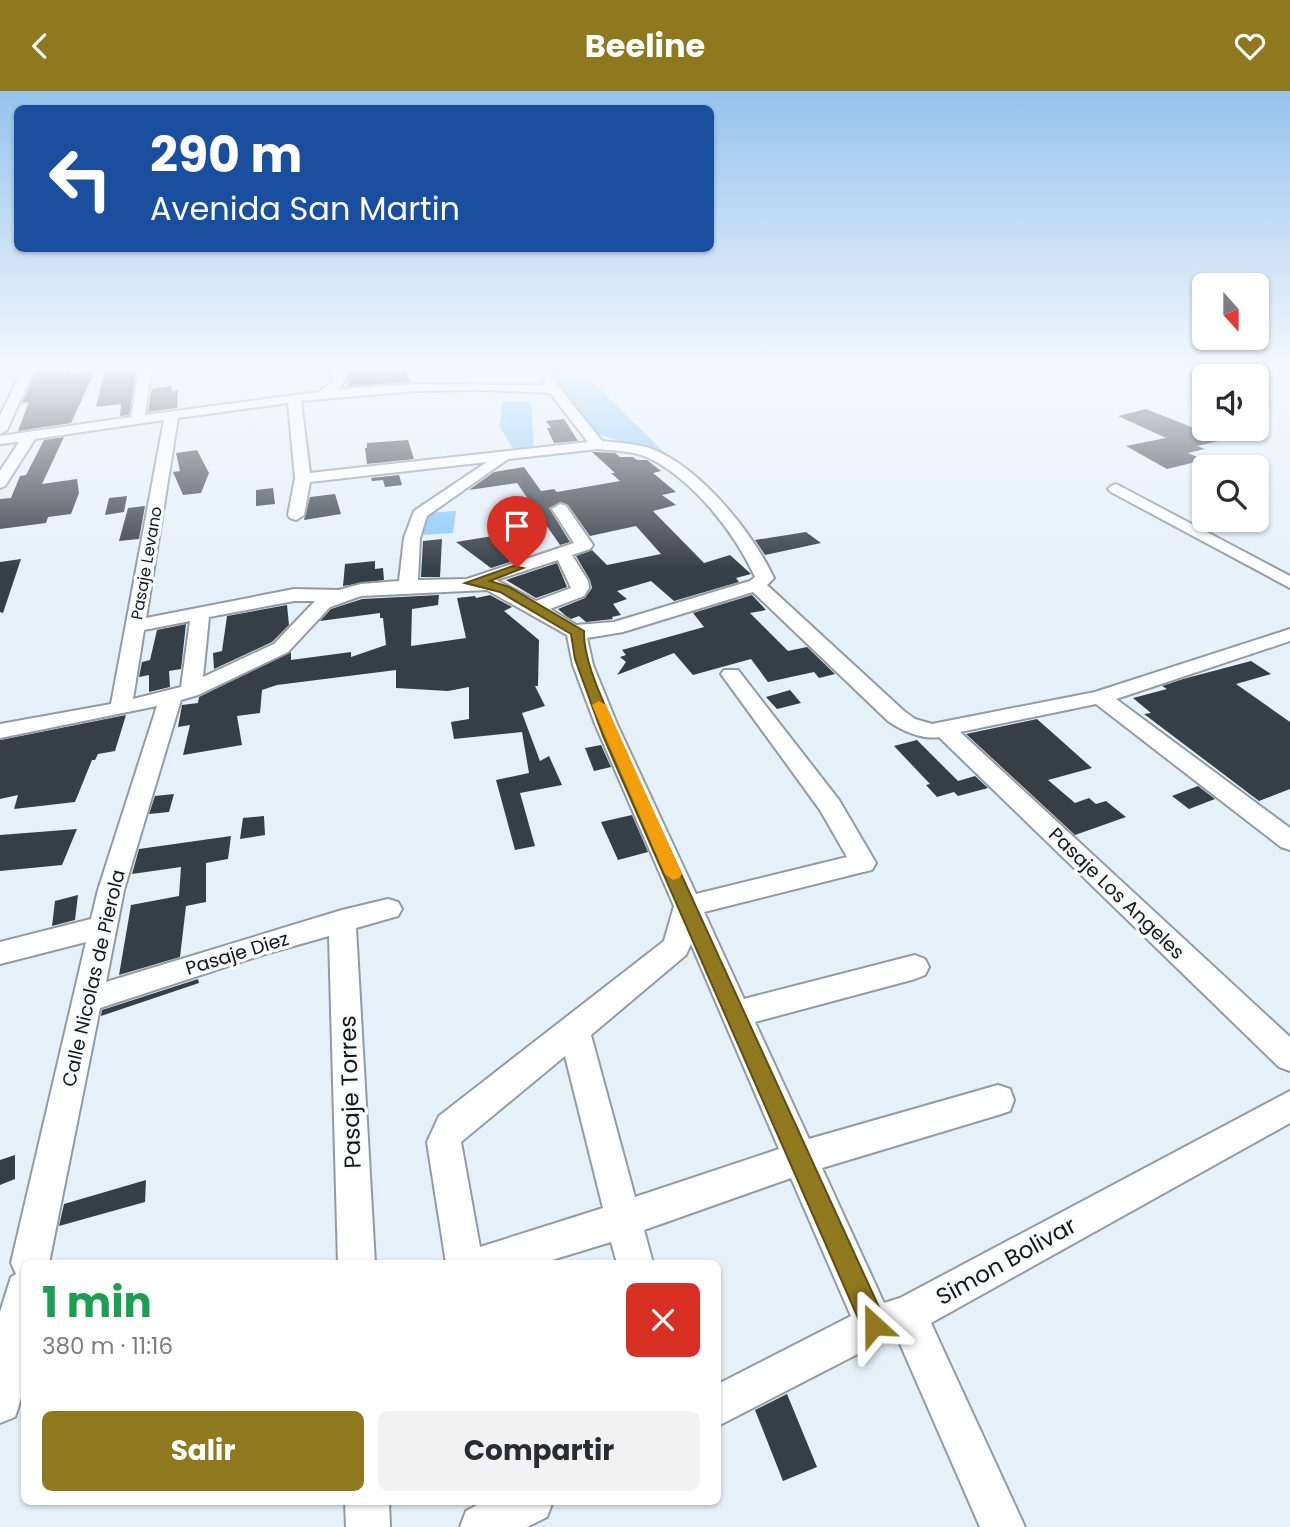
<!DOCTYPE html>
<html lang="es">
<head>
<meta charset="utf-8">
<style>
	:root { --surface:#fff; --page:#f2f2f3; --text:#2b2b33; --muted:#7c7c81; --accent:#8f781e }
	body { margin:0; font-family:Poppins,sans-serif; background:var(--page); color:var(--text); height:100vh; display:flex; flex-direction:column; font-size:26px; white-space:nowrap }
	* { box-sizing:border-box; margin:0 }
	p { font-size:23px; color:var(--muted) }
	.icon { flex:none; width:38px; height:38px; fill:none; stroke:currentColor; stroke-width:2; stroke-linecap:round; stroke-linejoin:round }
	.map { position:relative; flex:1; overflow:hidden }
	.details { position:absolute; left:21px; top:1169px; width:700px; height:245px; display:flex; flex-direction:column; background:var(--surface); border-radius:10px; box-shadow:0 2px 5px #0004 }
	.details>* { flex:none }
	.top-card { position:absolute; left:14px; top:14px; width:700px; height:147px; border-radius:10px; box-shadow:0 2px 5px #0004; background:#1a4fa0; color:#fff; overflow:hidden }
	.needle { width:46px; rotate:159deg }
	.tools { position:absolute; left:1192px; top:182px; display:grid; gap:14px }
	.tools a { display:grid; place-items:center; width:77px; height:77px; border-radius:10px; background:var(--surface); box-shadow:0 2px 5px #0004; font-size:35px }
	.pin { position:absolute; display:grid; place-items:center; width:60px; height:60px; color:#fff; margin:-72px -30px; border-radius:50% 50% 50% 0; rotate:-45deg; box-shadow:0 0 7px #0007 }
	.pin .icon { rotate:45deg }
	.me { position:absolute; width:77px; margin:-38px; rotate:336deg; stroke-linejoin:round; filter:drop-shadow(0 0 5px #0008) }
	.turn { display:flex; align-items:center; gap:24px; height:147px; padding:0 21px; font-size:32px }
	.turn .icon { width:91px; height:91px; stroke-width:2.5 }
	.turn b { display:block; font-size:49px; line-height:60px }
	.round { display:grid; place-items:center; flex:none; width:74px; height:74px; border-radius:10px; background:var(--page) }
	.overview { display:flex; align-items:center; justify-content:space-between; height:119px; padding:0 21px }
	h1 { font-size:42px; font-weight:700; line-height:52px; color:#1e9e55 }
	.cta { display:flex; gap:14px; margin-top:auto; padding:14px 21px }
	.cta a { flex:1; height:80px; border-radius:10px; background:var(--accent); color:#fff; font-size:28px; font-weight:700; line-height:80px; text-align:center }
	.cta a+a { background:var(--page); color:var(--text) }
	header { display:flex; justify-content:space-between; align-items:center; height:91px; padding:0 21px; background:var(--accent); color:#fff; font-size:32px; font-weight:700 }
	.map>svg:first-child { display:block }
	.green { fill:#8ccbfe }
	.building { fill:#373f46 }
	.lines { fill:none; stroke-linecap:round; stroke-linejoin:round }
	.minor-casing { stroke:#929ba4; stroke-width:4 }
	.minor { fill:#fff; fill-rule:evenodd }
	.route { fill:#8f781e; stroke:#5d4e14; stroke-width:2 }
	.slow { fill:#f59e0b }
	.labels { text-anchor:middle; stroke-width:7; stroke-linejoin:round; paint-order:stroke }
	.far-street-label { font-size:16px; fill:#14171a; stroke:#fafcfe }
	.street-label { font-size:19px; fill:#14171a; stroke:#fafcfe }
	.near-street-label { font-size:23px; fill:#14171a; stroke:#fafcfe }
</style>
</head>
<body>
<header><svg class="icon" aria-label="back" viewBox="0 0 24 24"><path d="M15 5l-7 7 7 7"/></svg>Beeline<svg class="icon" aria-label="heart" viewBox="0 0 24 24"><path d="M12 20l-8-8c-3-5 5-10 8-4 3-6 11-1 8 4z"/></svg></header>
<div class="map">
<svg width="1290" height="1436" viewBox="0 0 1290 1436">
	<rect width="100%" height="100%" fill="#e6f0f9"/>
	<path class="green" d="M547 277H578L667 364 594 342Z
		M531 310 534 359 516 362 500 337 502 311Z
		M456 420 453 442 422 444 426 422Z"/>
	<path class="building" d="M71 277 70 283 95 280 71 332 18 340 29 311 22 312 37 279Z
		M120 277H137L129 324 120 325 121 313 96 316 105 279Z
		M360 277H406L410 291 349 295 347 279Z
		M171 295 172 300 178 299 177 317 148 321 152 298Z
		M1146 318 1194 337 1198 336 1227 348 1197 355 1205 358 1188 362 1204 369 1167 378 1126 355 1166 347 1118 325Z
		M564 328 578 350 554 352 547 337H551L546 330Z
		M64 346 42 393 77 388 79 402 71 423 48 426 46 432 0 438V408L11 407 20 385 26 384 44 349Z
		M408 349 414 368 367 373 365 357H367V352Z
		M197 359 209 382 201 402 183 404 173 381 180 380 176 362Z
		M592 361 615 362 620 366H633L637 369H647L661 380 653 382 676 401 662 404 676 414 653 420 704 472 730 464 751 483 736 487 739 491 674 510 651 490 617 500 627 508 613 513 621 524 612 526 613 528 586 531 579 525 571 528 566 525 558 518 585 507 592 497 590 489 576 465 592 459 607 474 661 463 636 435 590 445 568 414 561 411 549 417 570 451 560 454 517 392 469 399 494 381 524 376 541 400 554 398 557 401 620 390 611 382H615Z
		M399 384 402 394 385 396 383 389 372 390 371 387Z
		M273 397 275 413 256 415V399Z
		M335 403 341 423 304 429 310 406Z
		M127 405 124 421 105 424 109 407Z
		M145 415 139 448 119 450 128 417Z
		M806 441 821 452 765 464 755 449Z
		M493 445 510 471 491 477 456 451Z
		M442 448 440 486H421L423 450Z
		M21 468 3 522 0 521V471Z
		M375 470V478L383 477 384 489 343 495 345 473Z
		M557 472 567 496 536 507 506 489Z
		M439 504 438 514 412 518 411 555 466 547 457 507 475 505 476 507 490 504 512 516 504 520 539 549 538 595H535L545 615 522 622 540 670 549 665 562 694 520 702 535 755 515 759 496 689 529 682 522 641 454 648 451 631 469 628V596L448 600 396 597V579L277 594 262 599 260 622 237 625 242 654 183 664 190 634 178 636 182 614 198 612 199 606 291 561V569L351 561V566L386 554 383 527H380V522L320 530 331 518 362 508Z
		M752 504 766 519 750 522 788 560 807 556 835 583 819 587 814 581 768 591 751 568 693 584 674 562 617 584 626 571 620 566 626 564 622 559 704 536 693 522Z
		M287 514 289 534 272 551 214 578 213 562 222 560 227 525Z
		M186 533 181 578 169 580 170 596 149 601V584L139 586 142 571 150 569 157 539Z
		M1251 570 1271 583 1236 593 1290 631V698L1259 710 1144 623 1151 622 1133 607 1167 598 1162 595 1183 588Z
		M790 599 801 612 777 618 766 606Z
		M126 624 115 660 98 663 95 669H92L75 711 14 718 18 704 0 708V649Z
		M1037 628 1092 677 1048 689 1075 712 1089 707 1096 713 1106 710 1126 726 1075 744 966 643Z
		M917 649 958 690 975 685 988 697 958 705 954 701 937 706 926 694 930 693 894 655Z
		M601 654 611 676 594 680 585 657Z
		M1198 695 1215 708 1189 718 1172 705Z
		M174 703 169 721 149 723 155 705Z
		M632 724 648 761 618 769 601 731Z
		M264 725 265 744 240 748 243 727Z
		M77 738 62 774 0 780V744Z
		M231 745 228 768 206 772V811L186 815 180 866 119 884 131 814 179 805 181 776 132 783 139 758Z
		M78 804 75 829 52 835 55 810Z
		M198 888 199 892 101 925 102 919Z
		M15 1064V1088L0 1094V1069Z
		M146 1089 145 1111 59 1135 64 1113Z
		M787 1303 817 1376 783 1390 755 1319Z"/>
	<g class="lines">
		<defs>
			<path id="minor" d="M23 277H35L7 339 0 343V325Z
				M140 277H152L145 324 319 301 332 291V277H344L346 288 339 298 416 293 546 294 537 277H549L560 297 602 350C622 352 644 353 661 362 706 384 753 443 774 487L767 494 904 620 915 628 932 633 1095 601 1290 538V550L1116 608 1290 737V759L1281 756 1096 613 960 641 1290 946V980L1279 976 939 646C922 649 901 639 888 630L753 501 623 541 587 547 593 574 617 633 696 803 847 766 820 719 721 583 724 579H738L839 709 876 772 872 779 863 781 704 821 744 908 915 864 925 868 929 876 925 884 915 888 755 931 809 1048 998 994 1010 998 1014 1009 1010 1020 998 1024 822 1077 884 1212 900 1207 1290 1000V1032L931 1232 1025 1436H980L897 1246 881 1251 718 1335V1293L851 1225 791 1087 644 1139 653 1172H617L611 1151 542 1172H446L427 1051 439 1025 664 850 674 815 595 633 573 574 567 544 487 499 361 505 330 516 288 561 198 604 181 609 124 799 106 891 342 819 388 808 398 811 402 818 398 825 356 837 375 1172H338L329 845 265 863 100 917 49 1172H24C24 1220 33 1282 15 1326L0 1332V1221L11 1186 16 1183 11 1172 86 851 0 873V851L91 828 98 799 157 615 0 647V633L111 613 164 329 35 348 5 395 0 397V380L19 351 0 353V345L131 326ZM485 299 550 302 588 351 310 382 301 310 416 300ZM288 312 295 387 288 424 290 427 296 429 304 424 310 391 487 371 414 420 404 447 399 490 361 493 339 499 294 498 146 527 178 327ZM598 358C616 360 635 360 651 368 695 391 735 442 755 486L750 490 614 531 576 534 550 518 584 505 589 497 588 490 572 464 590 458 593 454 566 415 560 413 552 418 574 452 467 488 418 489 420 447 427 425 508 368ZM558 469 571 497 536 510 496 489ZM294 510H315L274 553 203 586 209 526ZM190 530 181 596 133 608 144 539ZM691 853 779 1058 635 1106 591 944 686 864ZM565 965 603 1117 480 1156 461 1051Z
				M1116 393 1290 485V497L1111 401 1108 398 1111 395Z
				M345 1410H389L390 1436H346Z
				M485 1410H553L547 1426 527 1436H460L466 1420Z"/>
		</defs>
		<use href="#minor" class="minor-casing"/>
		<use href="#minor" class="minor"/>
	</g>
	<linearGradient id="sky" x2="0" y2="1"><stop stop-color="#95c3ed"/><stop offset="0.58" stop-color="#f4f8fc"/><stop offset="1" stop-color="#f4f8fc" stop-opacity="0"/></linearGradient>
	<rect width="1290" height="478" fill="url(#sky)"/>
	<path class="route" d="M513 475 523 477 490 490 509 496 584 540C583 572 606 615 618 645L883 1225 887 1234 883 1243 874 1246 865 1243 603 645 575 568 571 543 500 501 465 492Z"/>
	<path class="slow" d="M599 610 606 614 682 783 679 787 673 789 665 783 592 614Z"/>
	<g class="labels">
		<g class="far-street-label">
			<text transform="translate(146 472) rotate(-80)" y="6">Pasaje Levano</text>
		</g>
		<g class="street-label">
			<text transform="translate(1117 802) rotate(44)" y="7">Pasaje Los Angeles</text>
			<text transform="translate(237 862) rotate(-17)" y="7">Pasaje Diez</text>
			<text transform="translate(93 887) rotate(-77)" y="7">Calle Nicolas de Pierola</text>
		</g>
		<g class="near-street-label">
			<text transform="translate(350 1001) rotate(-92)" y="8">Pasaje Torres</text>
			<text transform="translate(1006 1170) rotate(-29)" y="8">Simon Bolivar</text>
		</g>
	</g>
</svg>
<div class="tools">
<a><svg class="needle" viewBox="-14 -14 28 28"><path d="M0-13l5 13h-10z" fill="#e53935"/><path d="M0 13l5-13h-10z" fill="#7c7c81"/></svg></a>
<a><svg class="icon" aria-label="sound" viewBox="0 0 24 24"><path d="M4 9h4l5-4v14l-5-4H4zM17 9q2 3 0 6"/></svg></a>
<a><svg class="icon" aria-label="search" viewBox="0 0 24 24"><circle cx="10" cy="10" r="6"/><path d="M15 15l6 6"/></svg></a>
</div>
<div class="pin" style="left:517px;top:477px;background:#d93025"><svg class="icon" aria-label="arrive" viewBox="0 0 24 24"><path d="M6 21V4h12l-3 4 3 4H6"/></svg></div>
<svg class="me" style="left:874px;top:1234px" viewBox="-20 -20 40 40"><path d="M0-17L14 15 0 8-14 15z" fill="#8f781e" stroke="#fff" stroke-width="4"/></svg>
<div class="top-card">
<div class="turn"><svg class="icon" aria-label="left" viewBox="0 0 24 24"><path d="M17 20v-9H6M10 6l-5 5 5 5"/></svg><div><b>290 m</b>Avenida San Martin</div></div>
</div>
<section class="details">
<div class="overview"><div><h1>1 min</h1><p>380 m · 11:16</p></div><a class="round" style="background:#d93025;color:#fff"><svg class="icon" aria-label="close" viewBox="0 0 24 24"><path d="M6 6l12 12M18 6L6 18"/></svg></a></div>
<div class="cta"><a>Salir</a><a>Compartir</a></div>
</section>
</div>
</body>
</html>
